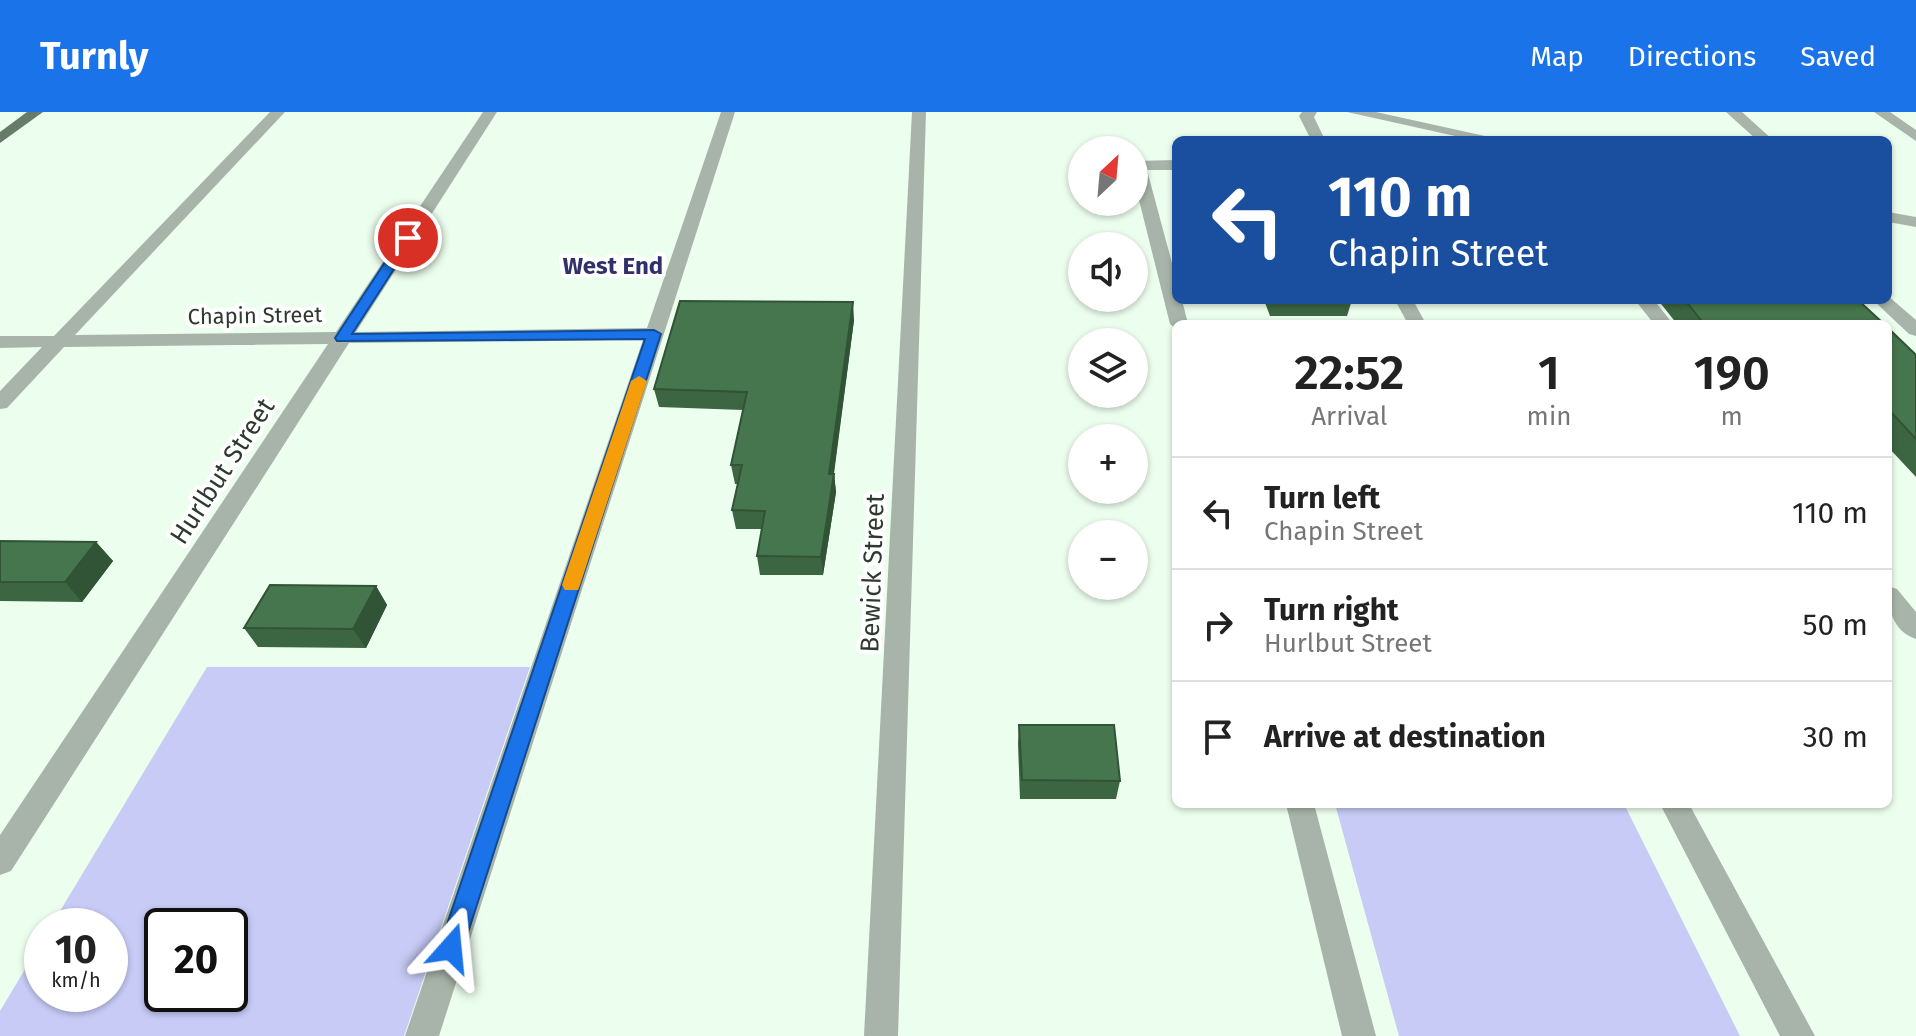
<!DOCTYPE html>
<html lang="en">
<head>
<meta charset="utf-8">
<style>
	:root { --surface:#fff; --page:#f6f6f6; --text:#222; --muted:#767676; --line:#e0e0e0; --accent:#1a73e8 }
	body { margin:0; font-family:"Fira Sans",sans-serif; background:var(--page); color:var(--text); height:100vh; display:flex; flex-direction:column; font-size:30px; white-space:nowrap }
	* { box-sizing:border-box; margin:0 }
	p { font-size:26px; color:var(--muted) }
	.icon { flex:none; width:44px; height:44px; fill:none; stroke:currentColor; stroke-width:2; stroke-linecap:round; stroke-linejoin:round }
	.map { position:relative; flex:1; overflow:hidden }
	.panel { position:absolute; left:1172px; top:208px; width:720px; height:488px; display:flex; flex-direction:column; background:var(--surface); border-radius:12px; box-shadow:0 2px 6px #0004 }
	.panel>* { flex:none }
	.top-card { position:absolute; left:1172px; top:24px; width:720px; height:168px; border-radius:12px; box-shadow:0 2px 6px #0004; background:#1a4fa0; color:#fff; overflow:hidden }
	.needle { width:52px; rotate:26deg }
	.tools { position:absolute; left:1068px; top:24px; display:grid; gap:16px }
	.tools a { display:grid; place-items:center; width:80px; height:80px; border-radius:50%; background:var(--surface); box-shadow:0 2px 6px #0004; font-size:40px }
	.speed { position:absolute; left:24px; top:796px; display:flex; gap:16px; font-size:40px; font-weight:700; text-align:center }
	.speed>* { display:grid; place-content:center; width:104px; height:104px; border-radius:50%; background:var(--surface); box-shadow:0 2px 6px #0004; line-height:1 }
	.speed small { font-size:20px; font-weight:400 }
	.speed .limit { border:4px solid #111; border-radius:12px; background:#fff; color:#111 }
	.pin { position:absolute; display:grid; place-items:center; width:68px; height:68px; color:#fff; margin:-34px; border:4px solid #fff; border-radius:50%; box-shadow:0 2px 8px #0007 }
	.me { position:absolute; width:88px; margin:-44px; rotate:18deg; stroke-linejoin:round; filter:drop-shadow(0 0 6px #0008) }
	.turn { display:flex; align-items:center; gap:28px; height:168px; padding:0 24px; font-size:36px }
	.turn .icon { width:104px; height:104px; stroke-width:2.5 }
	.turn b { display:block; font-size:56px; line-height:68px }
	.eta { display:flex; justify-content:space-evenly; align-items:center; height:136px; text-align:center }
	.eta b { font-size:48px; font-weight:600; line-height:56px }
	ul { padding:0; list-style:none }
	li { display:flex; align-items:center; gap:24px; height:112px; padding:0 24px; border-top:2px solid var(--line) }
	li div { flex:1 }
	li b { display:block; font-size:30px }
	li em { font-style:normal }
	header { display:flex; align-items:center; gap:48px; box-sizing:border-box; height:112px; padding:0 40px; background:var(--accent); color:#fff }
	header strong { font-size:38px }
	nav { display:flex; gap:44px; margin-inline-start:auto; font-size:28px }
	.map>svg:first-child { display:block }
	.green { fill:#c7cbf6; fill-rule:evenodd }
	.lines { fill:none; stroke-linecap:round; stroke-linejoin:round }
	.minor { fill:#a8b4a9; fill-rule:evenodd }
	.major { fill:#667c68; fill-rule:evenodd }
	.wall { fill:#3c6542 }
	.shaded-wall { fill:#315336 }
	.building { fill:#46764d; stroke:#315336; stroke-width:2 }
	.route { fill:#1a73e8; stroke:#114b97; stroke-width:2 }
	.slow { fill:#f59e0b }
	.labels { text-anchor:middle; stroke-width:8; stroke-linejoin:round; paint-order:stroke }
	.far-street-label { font-size:22px; fill:#2e3a30; stroke:#fff }
	.far-neighbourhood-label { font-size:24px; font-weight:bold; fill:#32306b; stroke:#fff }
	.street-label { font-size:26px; fill:#2e3a30; stroke:#fff }
</style>
</head>
<body>
<header>
<strong>Turnly</strong>
<nav><a>Map</a><a>Directions</a><a>Saved</a></nav>
</header>
<div class="map">
<svg width="1916" height="924" viewBox="0 0 1916 924">
	<rect width="100%" height="100%" fill="#ecfeed"/>
	<path class="green" d="M207 555H530L404 924H0V899L42 829V882H110V814H51ZM162 814H230V882H162Z
		M1335 692H1624L1740 924H1399Z"/>
	<g class="lines">
		<path class="minor" d="M270 0H285L75 223 336 220 483 0H497L356 220 647 216 721 0H735L439 924H405L643 228 349 231 11 759 0 763V723L328 232 64 235 7 296 0 297V279L42 235 0 236V224H54Z
			M912 0H926L898 924H864Z
			M1302 0H1317L1314 5 1325 28H1311L1299 4Z
			M1347 0H1376L1503 28H1473Z
			M1726 0H1742L1773 28H1757Z
			M1874 0H1890L1916 18V29Z
			M1176 48V58H1147L1176 166V188H1182L1188 212H1176V217L1170 212 1134 68V49Z
			M1888 100 1916 105V115L1888 110Z
			M1888 184 1916 208V224L1909 222 1873 188H1888Z
			M1395 188H1413L1426 212H1408Z
			M1635 188H1654L1673 212H1654Z
			M1888 474 1897 477 1916 500V527C1892 519 1888 496 1888 474Z
			M1286 692H1314L1376 924H1342Z
			M1660 692H1689L1815 924H1780Z"/>
		<path class="major" d="M27 0H43L0 31V20Z"/>
	</g>
	<path class="wall" d="M1264 188H1352L1347 204H1270Z
		M1658 188H1858L1884 212H1677Z
		M854 208 834 362 836 380 823 463H760L757 444 762 417H736L732 398 738 372H735L731 353 743 298 659 295 654 277Z
		M1888 216 1916 243V365L1888 335Z
		M0 429 96 430 113 449 82 490 0 489Z
		M376 474 387 493 366 536 258 535 244 516Z
		M1019 613 1120 669 1116 687H1020L1018 632Z"/>
	<path class="shaded-wall" d="M853 190 854 208 833 366 834 362 836 380 823 463 821 445 829 362Z
		M96 430 113 449 82 490 65 470Z
		M376 474 387 493 366 536 353 517Z"/>
	<path class="building" d="M1685 188H1858L1884 212H1704Z
		M680 189 853 190 829 362H834L821 445 757 444 765 399 732 398 742 353H731L747 280 654 277Z
		M1888 216 1916 243V327L1888 297Z
		M0 429 96 430 65 470H0Z
		M270 473 376 474 353 517 244 516Z
		M1019 613H1114L1120 669 1022 668Z"/>
	<path class="route" d="M408 122 414 126 352 222 654 218 661 222 463 836 460 844 451 848 443 844 439 836 645 227 337 229 335 226 403 123Z"/>
	<path class="slow" d="M639 264 647 269 580 473 578 478H565L562 473 631 269Z"/>
	<g class="labels">
		<g class="far-street-label">
			<text transform="translate(255 203) rotate(-1)" y="8">Chapin Street</text>
		</g>
		<g class="far-neighbourhood-label">
			<text x="613" y="162">West End</text>
		</g>
		<g class="street-label">
			<text transform="translate(222 359) rotate(-57)" y="9">Hurlbut Street</text>
			<text transform="translate(872 461) rotate(-88)" y="9">Bewick Street</text>
		</g>
	</g>
</svg>
<div class="tools">
<a><svg class="needle" viewBox="-14 -14 28 28"><path d="M0-13l5 13h-10z" fill="#e53935"/><path d="M0 13l5-13h-10z" fill="#767676"/></svg></a>
<a><svg class="icon" aria-label="sound" viewBox="0 0 24 24"><path d="M4 9h4l5-4v14l-5-4H4zM17 9q2 3 0 6"/></svg></a>
<a><svg class="icon" aria-label="layers" viewBox="0 0 24 24"><path d="M12 4l9 5-9 5-9-5zM3 14l9 5 9-5"/></svg></a>
<a>+</a>
<a>−</a>
</div>
<div class="speed"><div>10<small>km/h</small></div><div class="limit">20</div></div>
<div class="pin" style="left:408px;top:126px;background:#d93025"><svg class="icon" aria-label="arrive" viewBox="0 0 24 24"><path d="M6 21V4h12l-3 4 3 4H6"/></svg></div>
<svg class="me" style="left:451px;top:836px" viewBox="-20 -20 40 40"><path d="M0-17L14 15 0 8-14 15z" fill="#1a73e8" stroke="#fff" stroke-width="4"/></svg>
<div class="top-card">
<div class="turn"><svg class="icon" aria-label="left" viewBox="0 0 24 24"><path d="M17 20v-9H6M10 6l-5 5 5 5"/></svg><div><b>110 m</b>Chapin Street</div></div>
</div>
<section class="panel">
<div class="eta">
<div><b>22:52</b><p>Arrival</p></div>
<div><b>1</b><p>min</p></div>
<div><b>190</b><p>m</p></div>
</div>
<ul>
<li><svg class="icon" aria-label="left" viewBox="0 0 24 24"><path d="M17 20v-9H6M10 6l-5 5 5 5"/></svg><div><b>Turn left</b><p>Chapin Street</p></div><em>110 m</em></li>
<li><svg class="icon" aria-label="right" viewBox="0 0 24 24"><path d="M7 20v-9h11M14 6l5 5-5 5"/></svg><div><b>Turn right</b><p>Hurlbut Street</p></div><em>50 m</em></li>
<li><svg class="icon" aria-label="arrive" viewBox="0 0 24 24"><path d="M6 21V4h12l-3 4 3 4H6"/></svg><div><b>Arrive at destination</b></div><em>30 m</em></li>
</ul>
</section>
</div>
</body>
</html>
